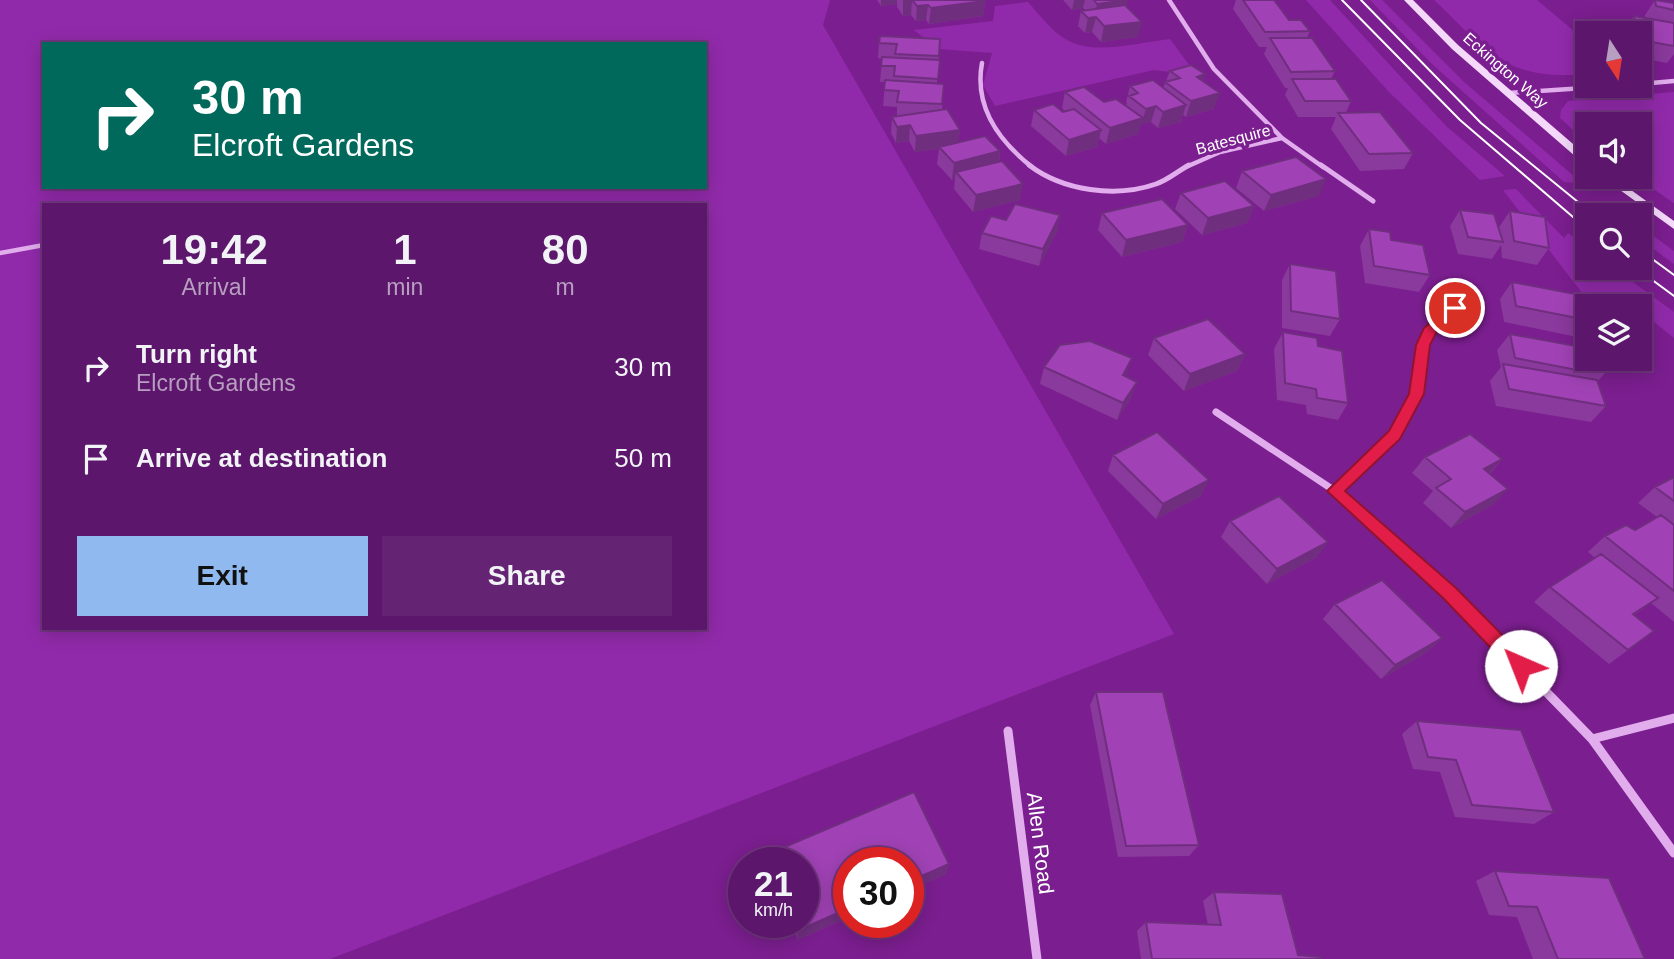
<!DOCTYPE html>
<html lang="en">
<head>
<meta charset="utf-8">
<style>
	:root { --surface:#5c166b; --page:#652373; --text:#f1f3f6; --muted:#b89fc1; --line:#71357e; --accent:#90b9f0 }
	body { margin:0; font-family:Arial,sans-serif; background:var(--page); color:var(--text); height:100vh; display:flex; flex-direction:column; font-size:26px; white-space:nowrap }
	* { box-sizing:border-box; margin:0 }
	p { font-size:23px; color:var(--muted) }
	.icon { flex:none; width:38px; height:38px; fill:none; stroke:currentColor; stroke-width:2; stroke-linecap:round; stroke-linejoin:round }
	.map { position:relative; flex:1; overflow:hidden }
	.panel { position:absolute; left:42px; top:203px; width:665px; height:427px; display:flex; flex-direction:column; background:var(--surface); border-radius:0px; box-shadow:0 4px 18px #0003,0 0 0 2px var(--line) }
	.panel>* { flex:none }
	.guide { position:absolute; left:42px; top:42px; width:665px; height:147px; border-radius:0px; box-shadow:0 4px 18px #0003,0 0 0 2px var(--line); background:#00695c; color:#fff; overflow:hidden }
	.needle { width:46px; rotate:168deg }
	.buttons { position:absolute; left:1575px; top:21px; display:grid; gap:14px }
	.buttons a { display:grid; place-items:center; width:77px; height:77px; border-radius:0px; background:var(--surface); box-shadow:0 4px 18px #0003,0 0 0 2px var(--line); font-size:35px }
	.speed { position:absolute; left:728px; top:847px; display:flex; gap:14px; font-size:35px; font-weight:700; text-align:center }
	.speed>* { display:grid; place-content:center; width:91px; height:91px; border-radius:50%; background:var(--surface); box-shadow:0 4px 18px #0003,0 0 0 2px var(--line); line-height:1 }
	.speed small { font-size:18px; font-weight:400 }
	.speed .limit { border:10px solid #d22; background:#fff; color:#111 }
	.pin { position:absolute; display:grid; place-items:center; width:60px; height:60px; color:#fff; margin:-30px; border:4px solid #fff; border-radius:50%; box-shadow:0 2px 7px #0007 }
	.me { position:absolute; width:77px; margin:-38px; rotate:316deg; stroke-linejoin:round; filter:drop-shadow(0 0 5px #0008) }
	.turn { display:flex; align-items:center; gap:24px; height:147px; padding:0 35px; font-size:32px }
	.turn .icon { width:91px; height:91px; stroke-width:2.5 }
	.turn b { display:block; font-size:49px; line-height:60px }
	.eta { display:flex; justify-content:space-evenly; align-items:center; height:119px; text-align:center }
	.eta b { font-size:42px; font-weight:700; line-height:49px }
	.action { display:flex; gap:14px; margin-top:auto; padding:14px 35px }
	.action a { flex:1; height:80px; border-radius:0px; background:var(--accent); color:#111; font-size:28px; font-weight:700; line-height:80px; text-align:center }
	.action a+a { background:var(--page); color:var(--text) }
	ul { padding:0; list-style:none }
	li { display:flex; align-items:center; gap:21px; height:91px; padding:0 35px }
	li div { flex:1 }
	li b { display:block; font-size:26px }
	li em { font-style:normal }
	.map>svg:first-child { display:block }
	.green { fill:#912aaa; fill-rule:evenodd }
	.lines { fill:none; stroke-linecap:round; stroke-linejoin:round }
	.service { stroke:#e1aded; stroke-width:4.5 }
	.minor-far3 { stroke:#e1aded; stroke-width:4.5 }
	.minor-far2 { stroke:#e1aded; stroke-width:5 }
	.minor-far1 { stroke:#e1aded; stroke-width:7 }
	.minor { stroke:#e1aded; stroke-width:9 }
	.secondary { fill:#f4d9fa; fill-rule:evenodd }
	.tram { stroke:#fff; stroke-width:2 }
	.wall { fill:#8a399c }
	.shaded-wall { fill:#702e7f }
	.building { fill:#a042b5; stroke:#702e7f; stroke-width:2 }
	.route { fill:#e11d48; stroke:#92132f; stroke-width:2 }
	.labels { text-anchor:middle; stroke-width:7; stroke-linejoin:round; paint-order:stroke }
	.far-street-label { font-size:16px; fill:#fff; stroke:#7b1e8f }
	.near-street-label { font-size:21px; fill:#fff; stroke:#7b1e8f }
</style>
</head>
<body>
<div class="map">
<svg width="1674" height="959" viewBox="0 0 1674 959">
	<rect width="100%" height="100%" fill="#7b1e8f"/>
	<path class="green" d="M0 0H830L823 25 1174 634 330 959H0ZM44 44H705V187H44ZM44 205H705V628H44Z
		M1306 0H1330L1446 126 1505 176 1480 180 1389 92Z
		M1370 0H1382L1464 82 1582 183 1564 182 1433 65Z
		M1434 0H1537L1587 42V74C1505 81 1489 52 1434 0Z
		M1028 2C1039 14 1052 32 1067 40 1094 56 1141 42 1170 39L1204 85 1170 72 1154 70 995 106 983 85 992 53 938 49 914 30 993 21 995 6Z
		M1674 92V203L1636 177H1640V124H1587V143L1560 118 1561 110 1568 101Z
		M1516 189 1564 238 1568 233 1587 247V268H1614L1674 312V338L1640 311V306L1582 293 1503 190Z
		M1640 226 1674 251V264L1640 239Z"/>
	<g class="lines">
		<path class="service" d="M0 253 44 245"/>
		<path class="minor-far3" d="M1169 0 1214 69 1282 138 1323 167
			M982 63C974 106 999 141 1032 167
			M1640 84 1674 81
			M1508 93 1615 86
			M1186 167 1220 152 1282 138"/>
		<path class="minor-far2" d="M1029 165C1063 191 1116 198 1156 184 1168 180 1178 171 1189 165
			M1321 165 1373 201
			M1419 374C1424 339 1427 331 1455 308"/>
		<path class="minor-far1" d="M1216 412 1335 491 1449 593 1489 634
			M1335 491C1371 456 1413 425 1420 372"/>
		<path class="minor" d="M1488 632 1592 739 1674 853
			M1008 731 1037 959
			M1592 739 1674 718"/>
		<path class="secondary" d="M1404 0H1413L1458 45 1587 156V164L1583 163 1452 49Z
			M1602 177H1613L1674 221V229Z"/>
		<path class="tram" d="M1342 0 1460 120 1587 229
			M1361 0 1481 123 1594 215
			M1640 250 1674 275
			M1636 268 1674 296"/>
	</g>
	<path class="wall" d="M877 0H984L985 1 983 16 929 24 926 20 916 21 911 15 903 16 897 7V4L881 6Z
		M1063 0H1128L1126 6 1138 37 1101 42 1092 32 1085 33 1078 26 1081 11 1085 10 1083 8 1072 10Z
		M1236 0H1274L1289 20 1310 31 1307 38 1335 71 1331 79 1351 101 1346 113 1413 153 1404 169 1360 171 1331 129 1336 117H1298L1285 95 1288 88H1285L1264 54 1267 47H1259L1233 9Z
		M1655 0 1674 3V54L1667 63 1640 58V33H1624V32L1634 16 1645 18V15Z
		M940 39 937 83 944 84 942 110 960 130 958 142 1000 151 999 162 1020 200 973 212 954 189 955 179 952 180 937 164 939 149 915 152 909 141 896 143 891 133 892 117 897 116V107L883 106 885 82H880L882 59 878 58 879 43Z
		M1170 71 1205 74 1203 81 1214 109 1186 117 1183 115 1181 122 1158 128 1151 122 1141 124 1138 134 1106 144 1099 138 1097 147 1066 156 1031 126 1034 110 1065 111 1062 108 1065 92 1104 102 1126 106 1127 103 1126 102 1130 86 1163 88Z
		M1242 171 1319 196 1264 211 1236 188Z
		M1181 193 1254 206 1247 223 1202 235 1175 209Z
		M1460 210 1499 230V227L1510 211 1549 248 1537 265 1502 258 1501 245 1492 259 1458 254 1450 226Z
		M1102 213 1188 225 1182 242 1122 257 1098 230Z
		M1060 215 1057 232 1039 266 979 249 982 233 1006 220Z
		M1369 229 1391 240 1430 275 1419 292 1365 283 1360 246Z
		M1290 264 1340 319 1330 336 1282 328V280Z
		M1512 282 1587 306V339L1504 322 1500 299Z
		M1283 332 1318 346 1348 403 1338 420 1307 414 1306 405 1277 400 1274 349Z
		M1510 334 1611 366 1598 381 1606 406 1591 422 1496 406 1490 381 1501 367 1497 350Z
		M1154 338 1245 354 1237 371 1184 391 1148 355Z
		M1044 367 1126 376 1131 398 1117 420 1040 384Z
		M1113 455 1201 496 1156 519 1108 471Z
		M1425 457 1502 459 1490 474 1494 504 1451 528 1423 503 1433 491 1412 473Z
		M1674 477V622L1651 603 1634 615 1654 631 1609 664 1534 602 1550 587 1595 558 1588 552 1605 536 1635 530 1657 517 1638 503 1655 487Z
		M1230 521 1317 557 1267 584 1221 537Z
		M1335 604 1442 638 1427 652 1381 679 1323 619Z
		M1096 692 1199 845 1189 856 1118 857 1090 705Z
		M1417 721 1554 812 1534 824 1455 817 1440 772 1413 769 1402 734Z
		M914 792 949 864 946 874 908 891V863H849V917L798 940 791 922H803V863H770L768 854Z
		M1495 871 1645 959H1533L1517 917 1489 915 1476 881Z
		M1214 892 1298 955 1321 959H1141L1137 931 1146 922 1208 925 1203 901Z"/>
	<path class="shaded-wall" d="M881 0H897V4L881 6Z
		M903 0H912L911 15 903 16Z
		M1074 0H1085L1083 8 1072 10Z
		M1128 0 1124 15 1096 17 1092 32 1085 33 1088 18 1095 17 1097 4Z
		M985 1 983 16 929 24 931 8Z
		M928 5 926 20 916 21 917 6Z
		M1142 22 1138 37 1101 42 1104 26Z
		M1205 74 1200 91 1197 77Z
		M1220 93 1214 109 1186 117 1191 101Z
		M1186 105 1181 122 1158 128 1163 112Z
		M1156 106 1151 122 1141 125 1146 109Z
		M1143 118 1138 134 1106 144 1110 128Z
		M910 125 909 141 896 143 897 127Z
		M960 130 958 146 939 147V149L915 152 916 136Z
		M1101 130 1097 147 1066 156 1069 140Z
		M1000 151 998 167 956 172 955 179 952 180 954 163Z
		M1326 179 1319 196 1264 211 1271 195Z
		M1023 184 1020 200 973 212 976 195Z
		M1254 206 1247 223 1202 235 1208 218Z
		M1060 215 1057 232 1039 266 1043 249Z
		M1188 225 1182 242 1122 257 1126 240Z
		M1245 354 1237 371 1184 391 1190 374Z
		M1132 358 1127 375 1118 392 1123 375Z
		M1137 382 1131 398 1117 420 1123 403Z
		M1502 459 1488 475 1484 469Z
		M1209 480 1201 496 1156 519 1163 504Z
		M1508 489 1494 504 1451 528 1465 512Z
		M1328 542 1317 557 1267 584 1277 569Z
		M1442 638 1427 652 1381 679 1395 665Z
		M949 864 946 874 908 891V882Z
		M849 908V917L798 940 797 931Z"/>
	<path class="building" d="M912 0H984L985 1 931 8 928 5 917 6Z
		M1094 0H1128L1097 4Z
		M1243 0H1274L1289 20H1301L1310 31 1265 32Z
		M1655 0 1674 3V10L1656 6Z
		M1125 5 1142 22 1104 26 1096 17 1088 18 1081 11Z
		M1634 16 1674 23V46L1640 40V33H1637Z
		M880 36 940 39 939 56 895 54 897 44 879 43Z
		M1270 38H1312L1335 71 1291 72Z
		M882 57 940 60 938 79 894 76 895 66H881Z
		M1191 65 1205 74 1197 77 1220 93 1191 101 1165 82 1180 78 1170 71Z
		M1292 79H1336L1351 101H1305Z
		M885 80 944 84 942 104 897 102 899 91 884 90Z
		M1153 80 1186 105 1163 112 1156 106 1146 109 1129 96 1138 93 1130 86Z
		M1084 87 1104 102 1116 99 1143 118 1110 128 1065 92Z
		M1053 104 1063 112 1074 109 1101 130 1069 140 1034 110Z
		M947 109 960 130 916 136 910 125 897 127 892 117Z
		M1380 112 1413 153 1369 154 1338 113Z
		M985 136 1000 151 954 163 939 147Z
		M1296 157 1326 179 1271 195 1242 171Z
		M1002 161 1023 184 976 195 956 172Z
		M1225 181 1254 206 1208 218 1181 193Z
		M1162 199 1188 225 1126 240 1102 213Z
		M1015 204 1060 215 1043 249 982 233 991 216 1006 220Z
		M1460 210 1494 214 1503 242 1468 237Z
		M1510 211 1545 217 1549 248 1514 241Z
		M1369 229 1390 232 1391 240 1423 245 1430 275 1374 266Z
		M1290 264 1336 271 1340 319 1291 311Z
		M1512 282 1596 298 1598 306H1587V320L1516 306Z
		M1208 319 1245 354 1190 374 1154 338Z
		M1283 332 1317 338 1318 346 1342 351 1348 403 1317 398 1316 389 1285 383Z
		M1510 334 1587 348V359H1609L1611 366 1579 360 1582 371 1515 358Z
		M1090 341 1132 358 1123 375 1137 382 1123 403 1044 367 1060 345Z
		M1503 364 1597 380 1606 406 1509 389Z
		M1157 432 1209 480 1163 504 1113 455Z
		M1470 434 1502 459 1484 469 1508 489 1465 512 1436 488 1451 479 1425 457Z
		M1674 477V501L1655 487Z
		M1279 496 1328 542 1277 569 1230 521Z
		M1661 515 1674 525V591L1605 536 1626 525 1635 530Z
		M1601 554 1658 598 1633 614 1654 631 1628 650 1550 587Z
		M1382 580 1442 638 1395 665 1335 604Z
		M1096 692H1163L1199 845 1126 846Z
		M1417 721 1521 730 1554 812 1472 805 1456 760 1428 757Z
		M914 792 949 864 908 882V863H849V908L797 931 793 922H803V863H771L768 854Z
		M1495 871 1609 878 1645 959H1558L1537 907 1509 906Z
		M1214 892 1282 894 1298 955 1320 957 1321 959H1152L1146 922 1221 925Z"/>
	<path class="route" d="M1455 303 1462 308 1437 331 1430 345 1424 394 1400 439 1345 491 1456 588 1527 660 1530 666 1527 672 1521 674 1514 672 1443 598 1327 491 1389 431 1409 394 1416 345 1424 328Z"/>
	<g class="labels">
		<g class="far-street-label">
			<text transform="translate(1506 70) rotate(41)" y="6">Eckington Way</text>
			<text transform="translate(1233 139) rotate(-15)" y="6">Batesquire</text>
		</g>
		<g class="near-street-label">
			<text transform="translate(1040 843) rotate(83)" y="7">Allen Road</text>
		</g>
	</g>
</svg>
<div class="buttons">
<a><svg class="needle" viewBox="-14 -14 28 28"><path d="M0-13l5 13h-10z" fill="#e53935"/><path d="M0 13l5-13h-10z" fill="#b89fc1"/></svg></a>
<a><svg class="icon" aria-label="sound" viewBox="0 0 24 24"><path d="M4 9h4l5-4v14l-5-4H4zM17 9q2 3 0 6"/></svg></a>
<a><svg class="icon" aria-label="search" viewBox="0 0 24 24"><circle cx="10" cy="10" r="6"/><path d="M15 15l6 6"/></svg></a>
<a><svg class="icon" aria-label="layers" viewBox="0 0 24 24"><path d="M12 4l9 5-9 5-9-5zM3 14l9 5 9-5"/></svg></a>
</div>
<div class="speed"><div>21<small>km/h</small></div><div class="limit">30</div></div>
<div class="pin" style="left:1455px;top:308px;background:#d93025"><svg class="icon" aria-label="arrive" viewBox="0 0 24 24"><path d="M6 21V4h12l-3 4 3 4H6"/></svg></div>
<svg class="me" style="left:1521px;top:666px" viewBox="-20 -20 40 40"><circle r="19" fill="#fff"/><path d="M0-13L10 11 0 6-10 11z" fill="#e11d48"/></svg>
<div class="guide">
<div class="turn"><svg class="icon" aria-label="right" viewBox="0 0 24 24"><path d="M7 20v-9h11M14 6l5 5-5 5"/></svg><div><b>30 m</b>Elcroft Gardens</div></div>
</div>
<section class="panel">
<div class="eta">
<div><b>19:42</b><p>Arrival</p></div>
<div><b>1</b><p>min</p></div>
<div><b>80</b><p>m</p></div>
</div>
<ul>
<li><svg class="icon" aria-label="right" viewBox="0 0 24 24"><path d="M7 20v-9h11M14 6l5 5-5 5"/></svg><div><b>Turn right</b><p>Elcroft Gardens</p></div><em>30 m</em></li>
<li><svg class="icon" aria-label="arrive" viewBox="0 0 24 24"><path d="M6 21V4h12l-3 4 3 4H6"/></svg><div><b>Arrive at destination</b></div><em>50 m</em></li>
</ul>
<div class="action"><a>Exit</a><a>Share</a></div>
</section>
</div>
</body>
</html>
